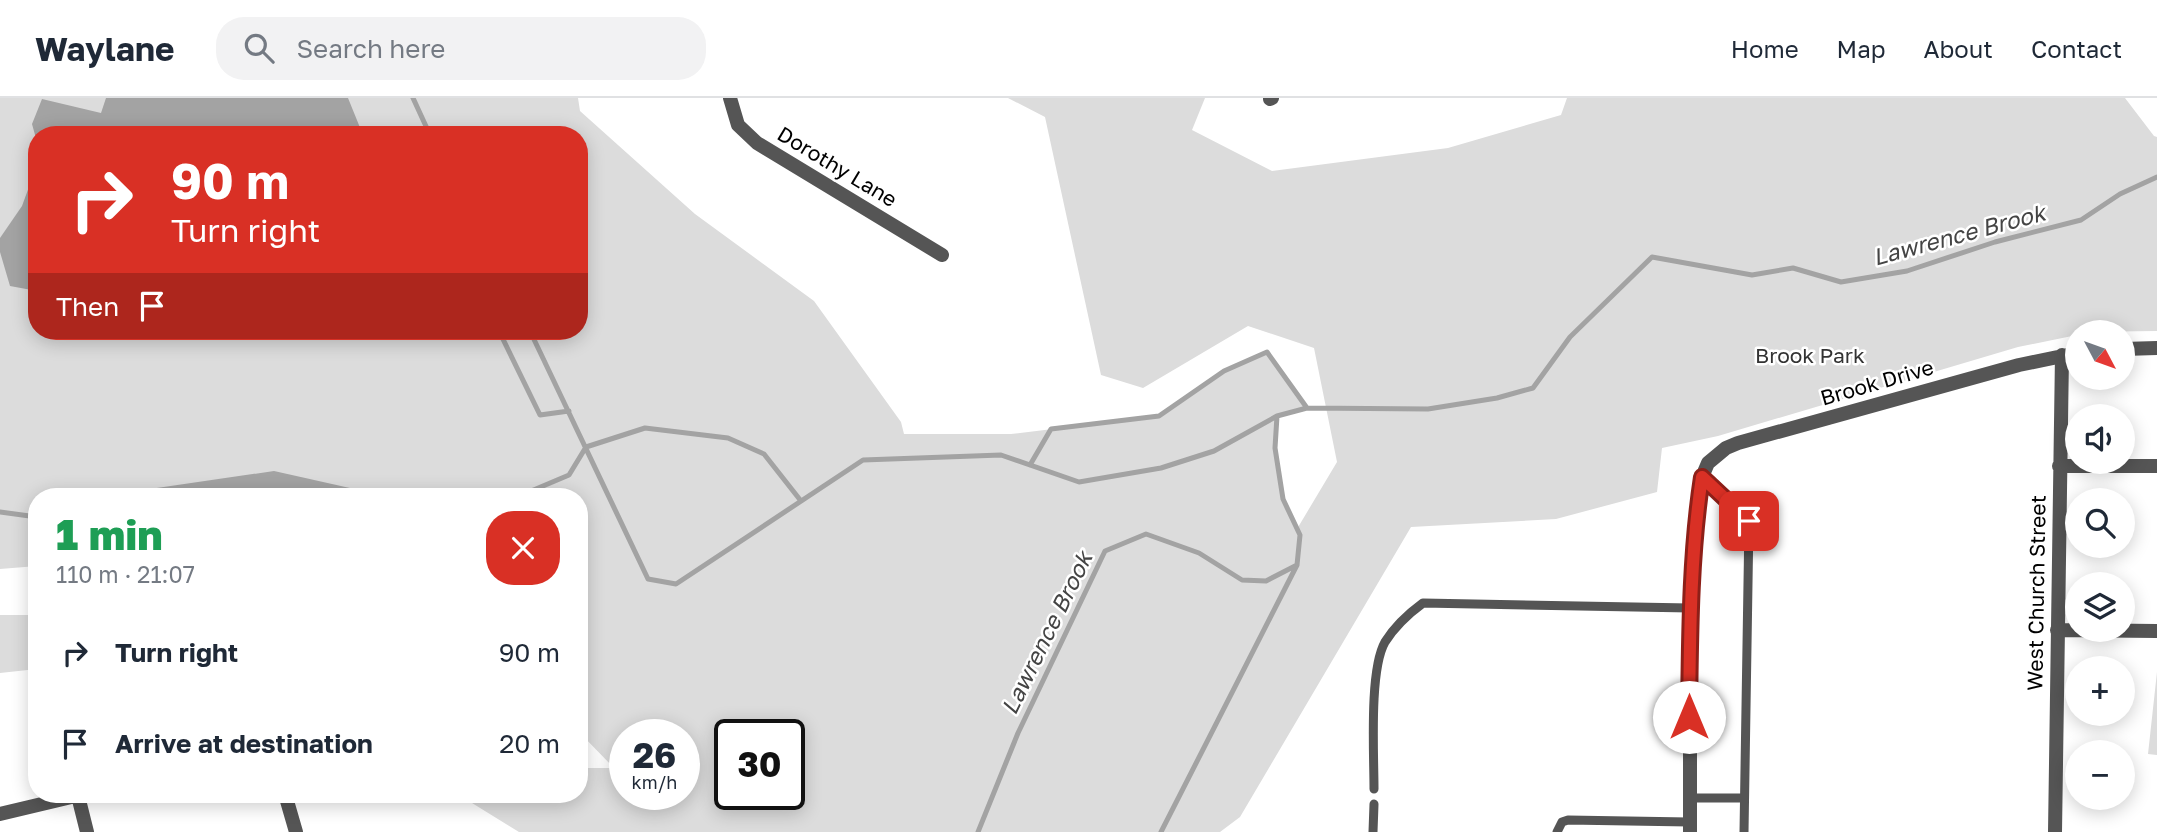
<!DOCTYPE html>
<html lang="en">
<head>
<meta charset="utf-8">
<style>
	:root { --surface:#fff; --page:#f2f2f3; --text:#1f2937; --muted:#747a83; --line:#e0e1e3 }
	body { margin:0; font-family:"Golos Text",sans-serif; background:var(--page); color:var(--text); height:100vh; display:flex; flex-direction:column; font-size:26px; white-space:nowrap }
	* { box-sizing:border-box; margin:0 }
	p { font-size:23px; color:var(--muted) }
	.icon { flex:none; width:38px; height:38px; fill:none; stroke:currentColor; stroke-width:2; stroke-linecap:round; stroke-linejoin:round }
	.map { position:relative; flex:1; overflow:hidden }
	.panel { position:absolute; left:28px; top:390px; width:560px; height:315px; display:flex; flex-direction:column; background:var(--surface); border-radius:28px; box-shadow:0 4px 18px #0003 }
	.panel>* { flex:none }
	.hud { position:absolute; left:28px; top:28px; width:560px; height:214px; border-radius:28px; box-shadow:0 4px 18px #0003; background:#d93025; color:#fff; overflow:hidden }
	.needle { width:46px; rotate:131deg }
	.tools { position:absolute; left:2065px; top:222px; display:grid; gap:14px }
	.tools a { display:grid; place-items:center; width:70px; height:70px; border-radius:50%; background:var(--surface); box-shadow:0 4px 18px #0003; font-size:35px }
	.speed { position:absolute; left:609px; top:621px; display:flex; gap:14px; font-size:35px; font-weight:700; text-align:center }
	.speed>* { display:grid; place-content:center; width:91px; height:91px; border-radius:50%; background:var(--surface); box-shadow:0 4px 18px #0003; line-height:1 }
	.speed small { font-size:18px; font-weight:400 }
	.speed .limit { border:4px solid #111; border-radius:10px; background:#fff; color:#111 }
	.pin { position:absolute; display:grid; place-items:center; width:60px; height:60px; color:#fff; margin:-30px; border-radius:14px; box-shadow:0 4px 10px #0006 }
	.me { position:absolute; width:77px; margin:-38px; rotate:0deg; stroke-linejoin:round; filter:drop-shadow(0 0 5px #0008) }
	.turn { display:flex; align-items:center; gap:24px; height:147px; padding:0 28px; font-size:32px }
	.turn .icon { width:91px; height:91px; stroke-width:2.5 }
	.turn b { display:block; font-size:49px; line-height:60px }
	.then { display:flex; align-items:center; height:66px; padding:0 28px; background:#0003; gap:14px; font-size:26px }
	.round { display:grid; place-items:center; flex:none; width:74px; height:74px; border-radius:28px; background:var(--page) }
	.overview { display:flex; align-items:center; justify-content:space-between; height:119px; padding:0 28px }
	h1 { font-size:42px; font-weight:800; line-height:52px; color:#1e9e55 }
	ul { padding:0; list-style:none }
	li { display:flex; align-items:center; gap:21px; height:91px; padding:0 28px }
	li div { flex:1 }
	li b { display:block; font-size:26px }
	li em { font-style:normal }
	header { display:flex; align-items:center; gap:42px; box-sizing:border-box; height:98px; padding:0 35px; background:var(--surface); border-bottom:2px solid var(--line) }
	header strong { font-size:33px }
	nav { display:flex; gap:38px; margin-inline-start:auto; font-size:24px }
	.search { width:490px; height:63px; background:var(--page); display:flex; align-items:center; gap:18px; box-sizing:border-box; padding:0 24px; border-radius:28px; color:var(--muted); font-size:26px }
	.map>svg:first-child { display:block }
	.green { fill:#dcdcdc; fill-rule:evenodd }
	.water { fill:#a3a3a3 }
	.lines { fill:none; stroke-linecap:round; stroke-linejoin:round }
	.stream { stroke:#a3a3a3; stroke-width:5 }
	.lane { stroke:#555; stroke-width:9 }
	.street { stroke:#555; stroke-width:14 }
	.route-casing { stroke:#8d1f18; stroke-width:18 }
	.route { stroke:#d93025; stroke-width:12 }
	.labels { text-anchor:middle; stroke-width:5; stroke-linejoin:round; paint-order:stroke }
	.street-label { font-size:21px; fill:#000; stroke:#fff }
	.park-label { font-size:21px; fill:#333; stroke:#fff }
	.water-label { font-size:23px; font-style:italic; fill:#444; stroke:#fff }
</style>
</head>
<body>
<header>
<strong>Waylane</strong>
<div class="search"><svg class="icon" aria-label="search" viewBox="0 0 24 24"><circle cx="10" cy="10" r="6"/><path d="M15 15l6 6"/></svg>Search here</div>
<nav><a>Home</a><a>Map</a><a>About</a><a>Contact</a></nav>
</header>
<div class="map">
<svg width="2157" height="734" viewBox="0 0 2157 734">
	<rect width="100%" height="100%" fill="#fff"/>
	<path class="green" d="M0 0H578L580 13 695 116 814 203 901 324 904 336H1011L1159 318 1224 273 1267 254 1307 310 1277 318C1274 362 1279 391 1297 431L1337 364 1314 250 1248 228 1143 290 1101 277 1045 19 1008 0H1205L1192 32 1272 73 1448 50 1561 17 1567 0H2125L2154 38 2157 39V233L2077 234V237L2018 249 1718 338 1662 350 1657 394 1556 421 1411 429 1240 719 1220 734H519L472 705 467 697 579 696V670H614L579 634V399H37V468L0 471ZM37 37H579V233H37ZM625 637H684V696H625ZM730 637H789V696H730Z
		M0 517H37V571L0 575Z
		M2157 574V657L2148 656Z"/>
	<path class="water" d="M106 0H348L363 37H337L333 33 326 37H37V44L32 26 42 1 101 15Z
		M37 67V193L10 188 0 154V140L22 108Z
		M274 373 390 399H135L150 391Z"/>
	<g class="lines">
		<path class="stream" d="M413 0 430 37
			M499 233 540 317 569 313
			M530 233 648 481 676 486 863 362 1001 357 1079 384 1161 370 1214 353 1277 318
			M1030 367 1051 331 1159 318 1224 273 1267 254 1307 310
			M517 399 569 377 586 349 645 330 728 340 764 356 801 403
			M0 414 37 419
			M978 734 1018 635 1105 453 1146 436 1199 455 1242 482 1266 483 1297 467 1300 437 1283 401 1275 350 1277 318 1307 310 1428 311 1497 300 1533 290 1570 239 1652 159 1752 177 1793 170 1841 184 1907 173 1995 144 2081 122 2120 96 2157 79
			M1161 734 1297 467"/>
		<path class="lane" d="M1702 379 1749 423 1744 734
			M1374 691C1374 656 1369 572 1385 544 1395 528 1408 516 1423 505L1690 510
			M1689 700H1744
			M1373 734 1374 706
			M1557 734 1562 724 1568 722 1689 724"/>
		<path class="street" d="M730 0 738 27 757 45 942 157
			M1270 1 1272 0
			M2123 251 2157 250
			M2059 368H2157
			M2057 532 2157 533
			M285 696 296 734
			M78 698 87 734
			M0 716 84 696
			M1690 734V510L1697 408 1702 379 1708 365 1726 350 1738 345 2019 267 2077 255
			M2055 734 2062 257"/>
	</g>
	<g class="lines">
		<defs>
			<path id="route" d="M1689 619C1690 539 1690 458 1702 379L1749 423"/>
		</defs>
		<use href="#route" class="route-casing"/>
		<use href="#route" class="route"/>
	</g>
	<g class="labels">
		<g class="street-label">
			<text transform="translate(837 69) rotate(31)" y="7">Dorothy Lane</text>
			<text transform="translate(1877 285) rotate(-16)" y="7">Brook Drive</text>
			<text transform="translate(2037 495) rotate(-89)" y="7">West Church Street</text>
		</g>
		<g class="park-label">
			<text x="1810" y="265">Brook Park</text>
		</g>
		<g class="water-label">
			<text transform="translate(1959 137) rotate(-15)" y="8">Lawrence Brook</text>
			<text transform="translate(1047 535) rotate(-64)" y="8">Lawrence Brook</text>
		</g>
	</g>
</svg>
<div class="tools">
<a><svg class="needle" viewBox="-14 -14 28 28"><path d="M0-13l5 13h-10z" fill="#e53935"/><path d="M0 13l5-13h-10z" fill="#747a83"/></svg></a>
<a><svg class="icon" aria-label="sound" viewBox="0 0 24 24"><path d="M4 9h4l5-4v14l-5-4H4zM17 9q2 3 0 6"/></svg></a>
<a><svg class="icon" aria-label="search" viewBox="0 0 24 24"><circle cx="10" cy="10" r="6"/><path d="M15 15l6 6"/></svg></a>
<a><svg class="icon" aria-label="layers" viewBox="0 0 24 24"><path d="M12 4l9 5-9 5-9-5zM3 14l9 5 9-5"/></svg></a>
<a>+</a>
<a>−</a>
</div>
<div class="speed"><div>26<small>km/h</small></div><div class="limit">30</div></div>
<div class="pin" style="left:1749px;top:423px;background:#d93025"><svg class="icon" aria-label="arrive" viewBox="0 0 24 24"><path d="M6 21V4h12l-3 4 3 4H6"/></svg></div>
<svg class="me" style="left:1689px;top:619px" viewBox="-20 -20 40 40"><circle r="19" fill="#fff"/><path d="M0-13L10 11 0 6-10 11z" fill="#d93025"/></svg>
<div class="hud">
<div class="turn"><svg class="icon" aria-label="right" viewBox="0 0 24 24"><path d="M7 20v-9h11M14 6l5 5-5 5"/></svg><div><b>90 m</b>Turn right</div></div>
<div class="then">Then<svg class="icon" aria-label="arrive" viewBox="0 0 24 24"><path d="M6 21V4h12l-3 4 3 4H6"/></svg></div>
</div>
<section class="panel">
<div class="overview"><div><h1>1 min</h1><p>110 m · 21:07</p></div><a class="round" style="background:#d93025;color:#fff"><svg class="icon" aria-label="close" viewBox="0 0 24 24"><path d="M6 6l12 12M18 6L6 18"/></svg></a></div>
<ul>
<li><svg class="icon" aria-label="right" viewBox="0 0 24 24"><path d="M7 20v-9h11M14 6l5 5-5 5"/></svg><div><b>Turn right</b></div><em>90 m</em></li>
<li><svg class="icon" aria-label="arrive" viewBox="0 0 24 24"><path d="M6 21V4h12l-3 4 3 4H6"/></svg><div><b>Arrive at destination</b></div><em>20 m</em></li>
</ul>
</section>
</div>
</body>
</html>
